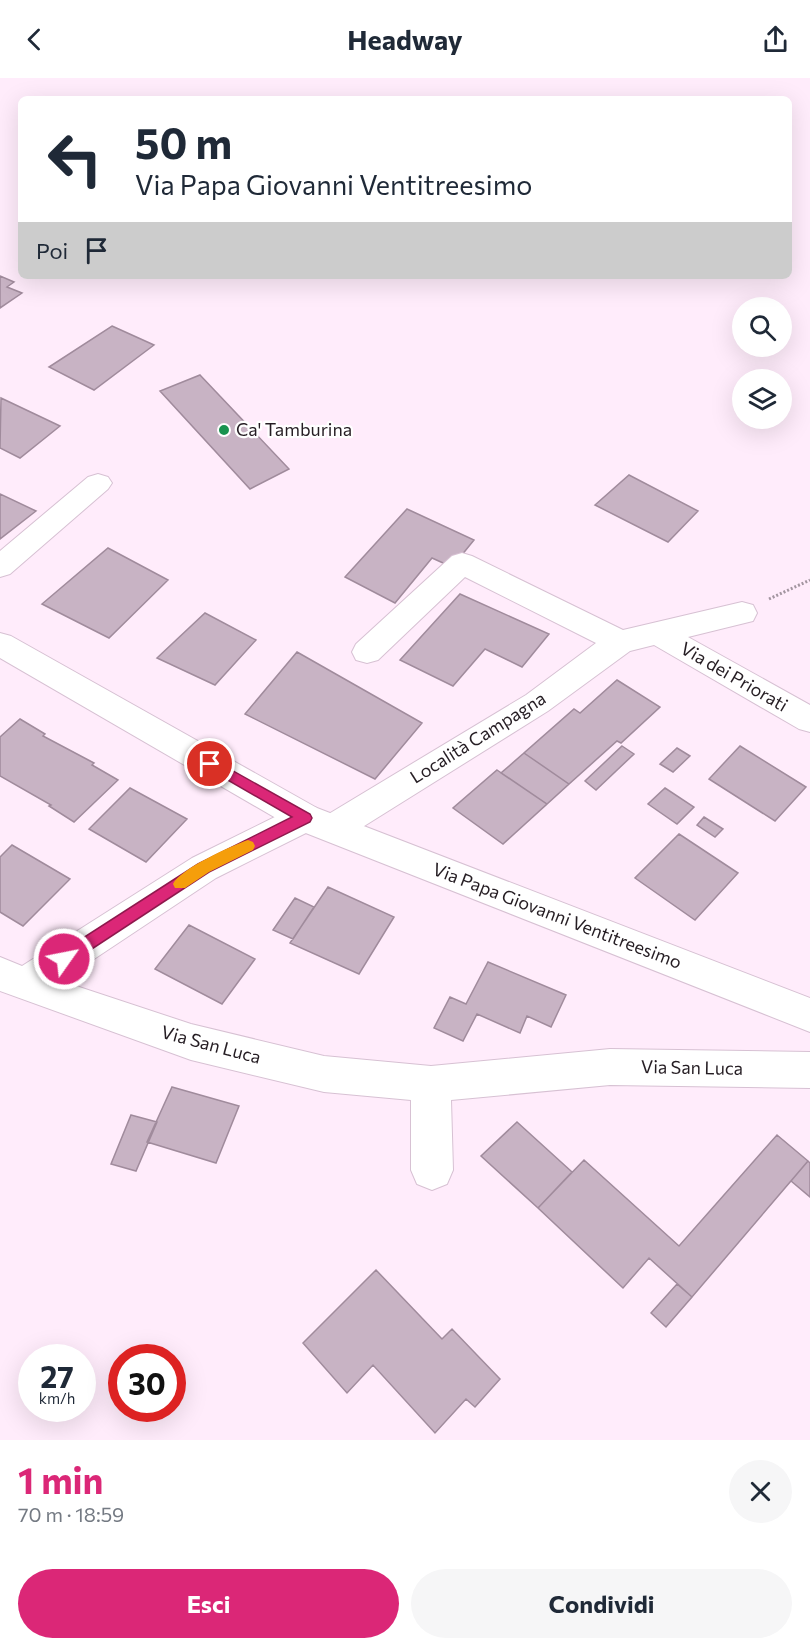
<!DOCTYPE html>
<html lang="it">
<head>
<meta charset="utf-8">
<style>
	:root { --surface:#fff; --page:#f6f6f7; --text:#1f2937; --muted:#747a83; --accent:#db2777 }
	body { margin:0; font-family:Commissioner,sans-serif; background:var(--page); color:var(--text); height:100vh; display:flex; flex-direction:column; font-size:22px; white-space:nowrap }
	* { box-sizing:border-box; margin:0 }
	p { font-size:20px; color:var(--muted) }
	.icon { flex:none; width:33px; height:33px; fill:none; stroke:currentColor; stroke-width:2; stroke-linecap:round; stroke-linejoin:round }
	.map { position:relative; height:1362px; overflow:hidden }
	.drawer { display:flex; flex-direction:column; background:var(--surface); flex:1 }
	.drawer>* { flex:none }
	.top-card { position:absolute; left:18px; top:18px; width:774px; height:183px; border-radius:9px; box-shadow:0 6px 24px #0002; background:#fff; color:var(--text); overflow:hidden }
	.tools { position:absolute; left:732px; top:219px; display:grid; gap:12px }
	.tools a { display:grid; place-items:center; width:60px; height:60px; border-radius:50%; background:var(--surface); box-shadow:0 6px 24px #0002; font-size:30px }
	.speed { position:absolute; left:18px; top:1266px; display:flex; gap:12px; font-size:30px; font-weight:700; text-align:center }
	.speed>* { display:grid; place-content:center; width:78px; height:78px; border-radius:50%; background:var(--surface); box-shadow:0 6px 24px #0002; line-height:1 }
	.speed small { font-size:15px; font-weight:400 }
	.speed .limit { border:9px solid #d22; background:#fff; color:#111 }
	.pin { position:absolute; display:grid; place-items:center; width:51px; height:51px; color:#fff; margin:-26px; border:3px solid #fff; border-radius:50%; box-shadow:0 2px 6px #0007 }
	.me { position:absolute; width:66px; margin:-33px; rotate:57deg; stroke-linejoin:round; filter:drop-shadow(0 0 4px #0008) }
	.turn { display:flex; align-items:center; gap:21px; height:126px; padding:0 18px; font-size:27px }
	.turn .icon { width:78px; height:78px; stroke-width:2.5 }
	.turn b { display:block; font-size:42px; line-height:51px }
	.then { display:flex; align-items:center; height:57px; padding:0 18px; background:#0003; gap:12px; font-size:22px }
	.round { display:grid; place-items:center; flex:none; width:63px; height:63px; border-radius:32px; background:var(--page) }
	.summary { display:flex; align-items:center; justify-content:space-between; height:102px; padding:0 18px }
	h1 { font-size:36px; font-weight:700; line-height:45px; color:var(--accent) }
	.button { display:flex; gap:12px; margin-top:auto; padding:12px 18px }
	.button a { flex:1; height:69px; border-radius:36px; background:var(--accent); color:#fff; font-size:24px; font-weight:700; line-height:69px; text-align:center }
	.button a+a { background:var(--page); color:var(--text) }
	header { display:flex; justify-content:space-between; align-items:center; height:78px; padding:0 18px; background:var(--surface); font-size:27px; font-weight:700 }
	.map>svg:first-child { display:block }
	.building { fill:#c8b3c4; stroke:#a08b9c; stroke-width:1.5 }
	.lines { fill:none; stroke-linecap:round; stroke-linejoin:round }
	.street-casing { stroke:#d7c1d3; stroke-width:2 }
	.secondary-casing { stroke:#d7c1d3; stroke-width:2 }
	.path { stroke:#a395a0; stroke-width:3; stroke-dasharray:2 2; stroke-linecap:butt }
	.street { fill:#fff; fill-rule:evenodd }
	.secondary { fill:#fff; fill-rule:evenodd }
	.route { fill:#db2777; stroke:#8e194d; stroke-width:1.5 }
	.slow { fill:#f59e0b }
	.poi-dot { fill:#18924f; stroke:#fff; stroke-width:2 }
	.labels { text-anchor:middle; stroke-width:4.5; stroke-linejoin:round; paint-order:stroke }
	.poi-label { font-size:18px; fill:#251d23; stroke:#fff; text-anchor:start }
	.street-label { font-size:18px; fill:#251d23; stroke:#fff }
</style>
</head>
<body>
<header><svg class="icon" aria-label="back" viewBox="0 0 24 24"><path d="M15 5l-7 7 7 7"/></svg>Headway<svg class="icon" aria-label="share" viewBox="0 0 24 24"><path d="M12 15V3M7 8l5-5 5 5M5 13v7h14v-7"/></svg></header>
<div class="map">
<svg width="810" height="1362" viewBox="0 0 810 1362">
	<rect width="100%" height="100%" fill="#ffecfb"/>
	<path class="building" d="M0 198 14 204 7 209 22 215 0 230Z
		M112 248 154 267 94 312 49 289Z
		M200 297 289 391 250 411 160 313Z
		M1 320 60 348 20 380 0 370Z
		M629 397 698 433 668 464 595 427Z
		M0 416 36 433 0 461Z
		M407 431 474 462 452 489 432 480 395 525 345 499Z
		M108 470 168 502 109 560 42 526Z
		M460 516 549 556 522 589 485 571 453 608 400 582Z
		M205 535 256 562 215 607 157 580Z
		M297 574 422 645 375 701 245 636Z
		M617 602 660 629 621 665 617 663 569 706 524 675 574 631 580 635Z
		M20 641 45 656 43 658 94 685 92 687 118 702 74 744 49 728 51 727 0 698V659Z
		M622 668 634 676 596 712 585 703Z
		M740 668 806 709 775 743 709 701Z
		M677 670 690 678 673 694 660 686Z
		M524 675 569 706 547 726 501 695Z
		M497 692 547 726 503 766 453 730Z
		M130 710 187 741 146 784 89 751Z
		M665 710 694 729 677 746 648 726Z
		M704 739 723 751 715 759 697 747Z
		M679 756 738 795 695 842 635 800Z
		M12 767 70 801 23 848 0 834V779Z
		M328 809 394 839 359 896 290 865Z
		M295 820 314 829 293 861 273 852Z
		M189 847 255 881 222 926 155 891Z
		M488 884 566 917 551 949 527 938 520 955 477 936 463 963 434 950 450 919 466 926Z
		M172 1009 239 1028 216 1085 147 1064Z
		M131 1037 157 1044 136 1093 111 1086Z
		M517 1044 572 1094 538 1130 481 1078Z
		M777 1057 808 1083 692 1219 649 1180 623 1210 538 1130 584 1082 679 1168Z
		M808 1083 810 1085V1119L791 1103Z
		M376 1192 442 1261 452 1251 500 1301 475 1329 466 1321 435 1355 373 1287 347 1315 303 1265Z
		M677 1206 692 1219 666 1249 651 1235Z"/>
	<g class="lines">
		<defs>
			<path id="street" d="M98 396 108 399 112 405 108 411 10 496 0 499V473L88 399Z
				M462 475 472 478 623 552 742 524 753 527 757 535 753 543 688 559 810 627V654L799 651 654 567 630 573 548 633 345 760 333 764 321 760 316 750 216 800 61 903 191 946 324 978 431 988 610 971 810 974V1010L610 1007 451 1022 453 1092 447 1106 432 1112 417 1106 411 1092V1022L324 1014 191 982 0 913V879L22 888 192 780 293 730 305 726 317 730 322 740 526 617 596 565 465 499 378 582 367 585 356 582 352 574 356 566 452 478Z"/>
			<path id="secondary" d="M0 555 11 558 317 730 810 920V954L293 750 0 580Z"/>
		</defs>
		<use href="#street" class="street-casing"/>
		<use href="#secondary" class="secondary-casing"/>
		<path class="path" d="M769 521 810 502"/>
		<use href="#street" class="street"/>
		<use href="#secondary" class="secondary"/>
	</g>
	<path class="route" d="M210 680 310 736 312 740 310 744 209 794 69 886 64 887 58 886 56 881 58 876 198 786 292 739 205 689 203 686Z"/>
	<path class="slow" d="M248 762 253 764 255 768 253 772 209 794 185 810H175L173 806C180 791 231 768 248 762Z"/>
	<circle class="poi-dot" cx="224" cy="352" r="6"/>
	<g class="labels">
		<g class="poi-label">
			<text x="236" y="358">Ca' Tamburina</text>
		</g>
		<g class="street-label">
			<text transform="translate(734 599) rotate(30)" y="6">Via dei Priorati</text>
			<text transform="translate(478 660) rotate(-32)" y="6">Località Campagna</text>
			<text transform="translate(557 838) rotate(21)" y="6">Via Papa Giovanni Ventitreesimo</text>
			<text transform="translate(211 967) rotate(15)" y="6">Via San Luca</text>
			<text transform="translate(692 990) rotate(1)" y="6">Via San Luca</text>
		</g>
	</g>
</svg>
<div class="tools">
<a><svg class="icon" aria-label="search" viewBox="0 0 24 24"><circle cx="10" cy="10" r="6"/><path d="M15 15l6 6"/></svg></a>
<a><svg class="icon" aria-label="layers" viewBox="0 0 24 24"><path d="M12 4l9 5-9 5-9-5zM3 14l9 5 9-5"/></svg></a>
</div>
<div class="speed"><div>27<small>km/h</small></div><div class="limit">30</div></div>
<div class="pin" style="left:210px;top:686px;background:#d93025"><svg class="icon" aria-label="arrive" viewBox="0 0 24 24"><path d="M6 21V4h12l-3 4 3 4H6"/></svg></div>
<svg class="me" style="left:64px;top:881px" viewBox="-20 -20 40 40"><circle r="17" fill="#db2777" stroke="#fff" stroke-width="3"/><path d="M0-11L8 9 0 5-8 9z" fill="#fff"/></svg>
<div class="top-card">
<div class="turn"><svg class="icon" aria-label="left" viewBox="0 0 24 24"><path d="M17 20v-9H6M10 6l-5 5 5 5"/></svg><div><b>50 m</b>Via Papa Giovanni Ventitreesimo</div></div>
<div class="then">Poi<svg class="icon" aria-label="arrive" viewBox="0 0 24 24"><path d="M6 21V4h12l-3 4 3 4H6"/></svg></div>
</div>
</div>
<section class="drawer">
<div class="summary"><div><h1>1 min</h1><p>70 m · 18:59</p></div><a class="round"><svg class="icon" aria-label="close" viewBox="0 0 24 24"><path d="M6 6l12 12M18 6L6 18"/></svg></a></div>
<div class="button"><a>Esci</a><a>Condividi</a></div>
</section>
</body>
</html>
